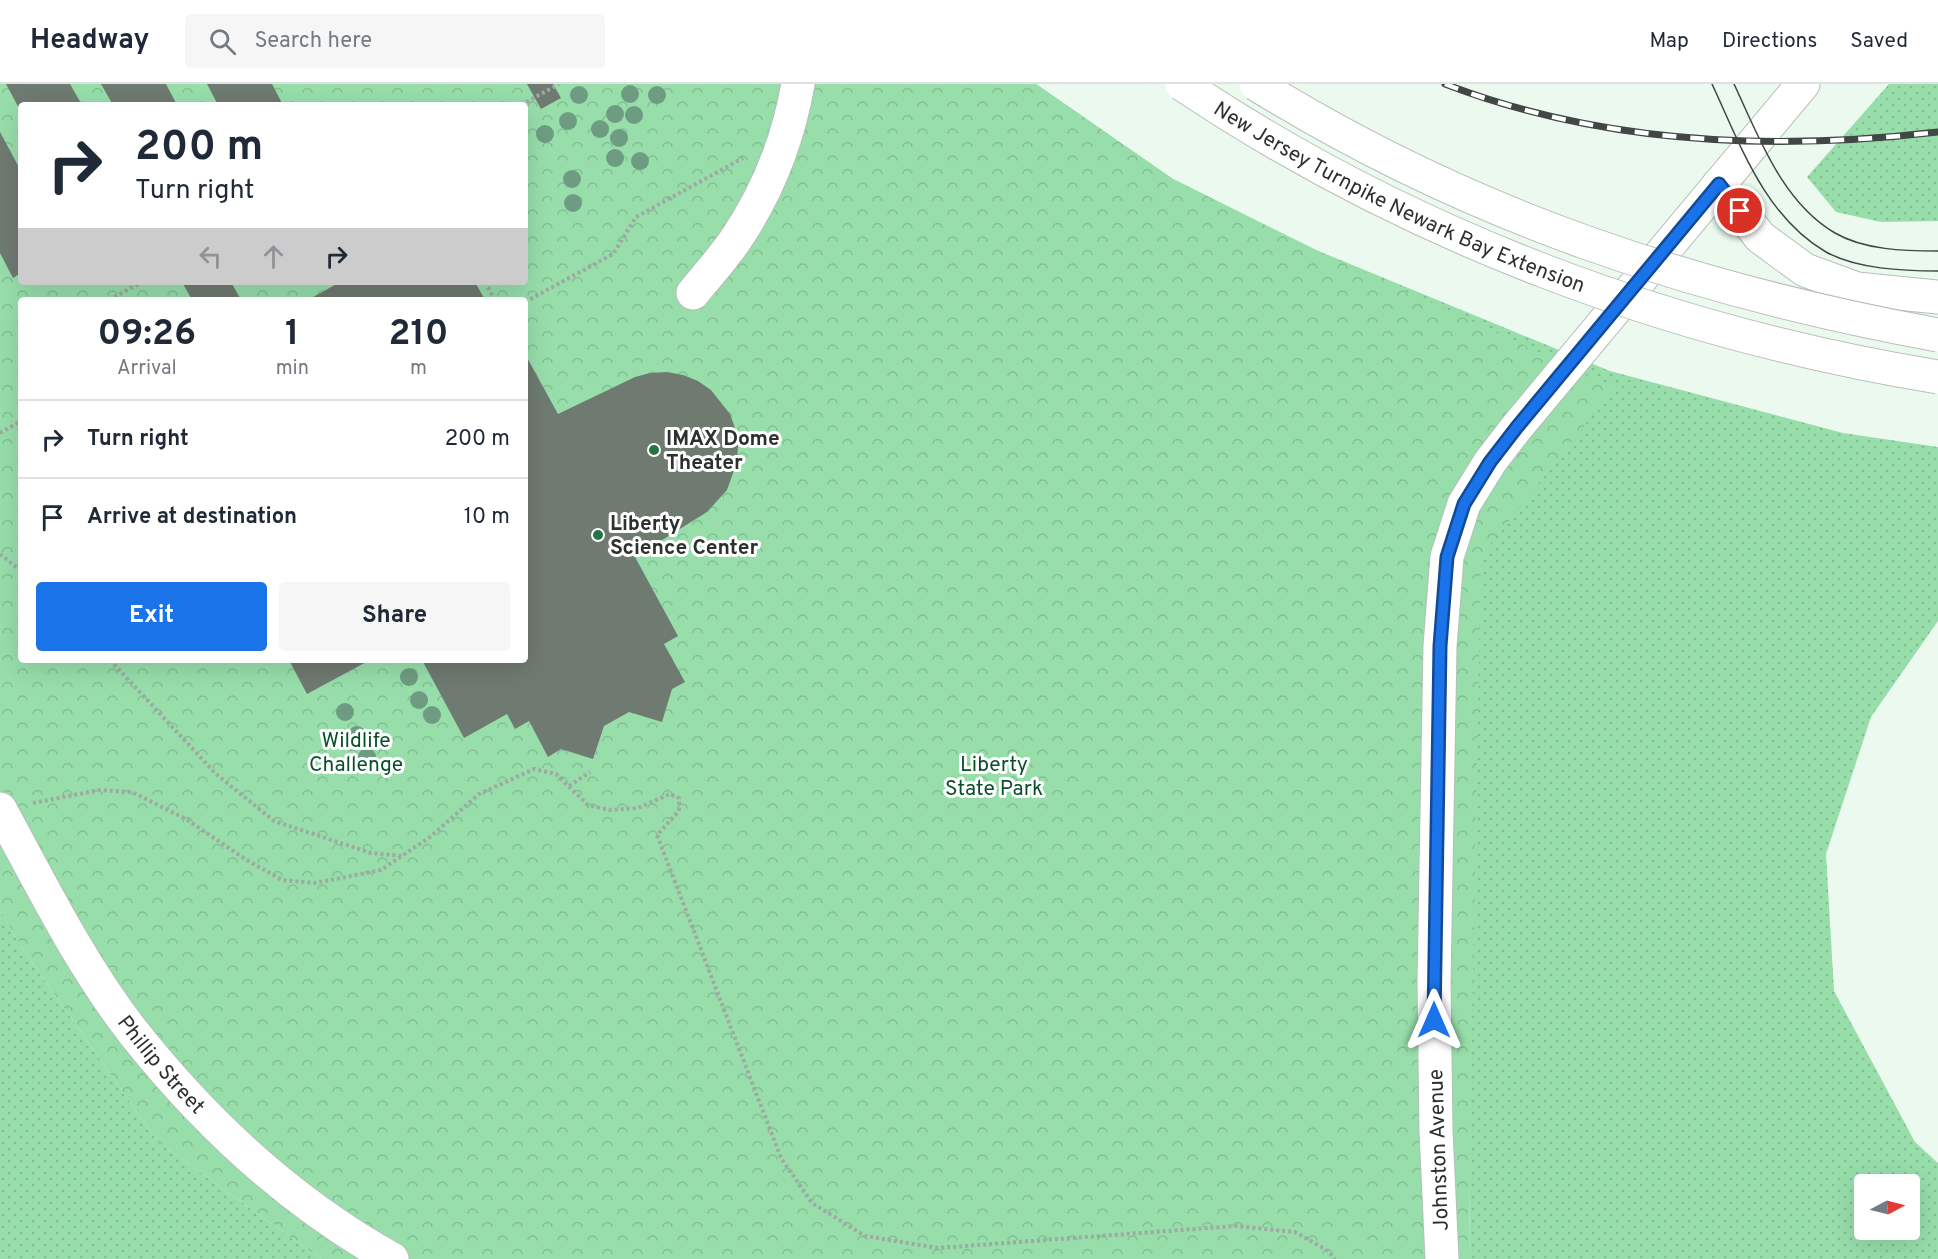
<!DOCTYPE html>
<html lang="en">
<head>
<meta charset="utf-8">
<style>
	:root { --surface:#fff; --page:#f6f6f7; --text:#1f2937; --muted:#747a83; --line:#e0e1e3; --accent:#1a73e8 }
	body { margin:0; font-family:Overpass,sans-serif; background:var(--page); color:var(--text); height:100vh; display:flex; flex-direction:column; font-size:22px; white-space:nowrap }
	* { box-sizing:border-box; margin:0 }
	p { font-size:20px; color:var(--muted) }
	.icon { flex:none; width:33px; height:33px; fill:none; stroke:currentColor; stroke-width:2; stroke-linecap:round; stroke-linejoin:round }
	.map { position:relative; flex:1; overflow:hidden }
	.details { position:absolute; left:18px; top:213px; width:510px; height:366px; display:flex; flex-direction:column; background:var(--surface); border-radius:6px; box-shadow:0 6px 24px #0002 }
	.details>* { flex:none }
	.hud { position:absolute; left:18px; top:18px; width:510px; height:183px; border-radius:6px; box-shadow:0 6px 24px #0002; background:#fff; color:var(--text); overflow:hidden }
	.needle { width:39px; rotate:83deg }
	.fabs { position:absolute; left:1854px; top:1090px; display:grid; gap:12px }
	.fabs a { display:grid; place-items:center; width:66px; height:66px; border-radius:6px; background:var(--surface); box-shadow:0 6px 24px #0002; font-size:30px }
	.pin { position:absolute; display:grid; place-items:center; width:51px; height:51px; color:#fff; margin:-26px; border:3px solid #fff; border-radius:50%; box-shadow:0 2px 6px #0007 }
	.me { position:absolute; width:66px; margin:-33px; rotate:0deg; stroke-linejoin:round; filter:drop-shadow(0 0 4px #0008) }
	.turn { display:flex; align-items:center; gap:21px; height:126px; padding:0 18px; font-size:27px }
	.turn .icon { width:78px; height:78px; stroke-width:2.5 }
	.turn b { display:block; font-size:42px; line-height:51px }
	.lanes { display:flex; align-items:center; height:57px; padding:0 18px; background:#0003; justify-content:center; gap:30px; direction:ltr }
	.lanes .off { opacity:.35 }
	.eta { display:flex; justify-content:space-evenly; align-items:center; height:102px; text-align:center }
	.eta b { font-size:36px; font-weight:700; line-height:42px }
	.cta { display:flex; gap:12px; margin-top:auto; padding:12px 18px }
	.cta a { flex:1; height:69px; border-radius:6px; background:var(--accent); color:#fff; font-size:24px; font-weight:700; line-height:69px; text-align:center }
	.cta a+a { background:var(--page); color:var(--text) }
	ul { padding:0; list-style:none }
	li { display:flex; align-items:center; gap:18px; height:78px; padding:0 18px; border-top:2px solid var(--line) }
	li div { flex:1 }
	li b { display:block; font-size:22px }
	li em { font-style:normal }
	header { display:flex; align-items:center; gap:36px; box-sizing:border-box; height:84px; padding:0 30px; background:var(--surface); border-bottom:2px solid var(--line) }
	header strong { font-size:28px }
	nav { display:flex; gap:33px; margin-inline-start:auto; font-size:21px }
	.search { width:420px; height:54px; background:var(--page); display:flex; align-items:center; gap:15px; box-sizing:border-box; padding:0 21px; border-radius:6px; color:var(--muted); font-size:22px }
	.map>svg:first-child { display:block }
	.grass { fill:url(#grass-dots); fill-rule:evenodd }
	.park { fill:url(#park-crowns); fill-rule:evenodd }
	.building { fill:#6f7a71 }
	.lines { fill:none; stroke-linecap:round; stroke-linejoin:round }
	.minor-casing { stroke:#b4c0b7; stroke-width:35 }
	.path { stroke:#9fa9a2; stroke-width:4; stroke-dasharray:3 3; stroke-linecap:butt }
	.minor { stroke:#fff; stroke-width:33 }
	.tram { stroke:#414743; stroke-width:1.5 }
	.rail-casing { stroke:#414743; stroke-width:7 }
	.rail { stroke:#fff; stroke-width:4.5; stroke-dasharray:14; stroke-linecap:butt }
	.highway-bridge-casing { stroke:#b4c0b7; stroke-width:35; stroke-linecap:butt }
	.highway-bridge { stroke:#fff; stroke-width:33 }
	.tree { fill:#6e9c82 }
	.route-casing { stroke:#114b97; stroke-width:15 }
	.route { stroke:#1a73e8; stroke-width:10 }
	.poi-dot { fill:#257444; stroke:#fff; stroke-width:2 }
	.labels { text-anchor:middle; stroke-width:6; stroke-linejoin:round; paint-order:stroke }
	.street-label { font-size:21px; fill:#2c312e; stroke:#fff }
	.poi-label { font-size:21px; font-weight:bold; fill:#2c312e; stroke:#fff; text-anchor:start }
	.park-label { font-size:21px; fill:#075028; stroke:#fff }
</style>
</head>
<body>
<header>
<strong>Headway</strong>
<div class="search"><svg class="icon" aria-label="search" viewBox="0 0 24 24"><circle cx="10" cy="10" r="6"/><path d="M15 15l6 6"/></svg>Search here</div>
<nav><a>Map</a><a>Directions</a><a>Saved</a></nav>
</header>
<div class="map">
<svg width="1938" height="1175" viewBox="0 0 1938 1175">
	<defs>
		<pattern id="grass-dots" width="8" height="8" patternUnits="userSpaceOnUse" patternTransform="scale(1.5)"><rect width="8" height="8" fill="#97deab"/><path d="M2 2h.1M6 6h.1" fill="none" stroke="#82bf93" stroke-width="1.8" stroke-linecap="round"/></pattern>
		<pattern id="park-crowns" width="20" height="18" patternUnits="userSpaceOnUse" patternTransform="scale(1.5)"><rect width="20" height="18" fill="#97deab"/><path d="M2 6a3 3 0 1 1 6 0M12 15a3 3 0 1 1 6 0" fill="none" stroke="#82bf93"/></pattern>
	</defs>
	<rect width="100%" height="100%" fill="#ecf9ef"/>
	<path class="grass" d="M1036 0 1173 95 1316 166 1610 287 1843 349 1938 363V537L1871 633 1826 770 1834 907 1915 1058 1938 1079V1175H1470L1469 1098ZM1864 1101H1910V1146H1864Z
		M1889 0H1938V137L1881 138 1836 128 1807 93Z
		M0 826 22 864 158 1058 321 1175H0Z"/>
	<path class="park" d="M0 0H1036L1173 95 1316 166 1615 303 1481 472 1469 1098 1470 1175H321L158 1058 22 864 0 826ZM21 21H525V198H21ZM21 216H525V576H21Z"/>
	<path class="building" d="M6 0H70L82 21H21V28Z
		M101 0H166L177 21H113Z
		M207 0H272L283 21H218Z
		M527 0H553L561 14 541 25Z
		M0 48 21 87V189L13 194 0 169Z
		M182 198H231L241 216H192Z
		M340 198H475L485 216H308Z
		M525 270 558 330 635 293 650 289 667 288 683 291 698 297 711 306 730 330 735 344 738 361 737 378 727 406 707 428 635 473 678 552 664 560 685 598 672 605 662 638 629 628 604 642 593 675 561 665 548 673 529 637 515 645 507 630 464 654 422 576H525Z
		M289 576H370L307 610Z"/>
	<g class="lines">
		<defs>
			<g id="minor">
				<path d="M1719 100 1760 153 1805 186 1857 205 1938 213"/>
				<path d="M693 209C707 192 722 175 734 158 767 110 788 57 798 0"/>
				<path id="s1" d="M0 725C41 800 80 880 133 948 205 1039 290 1118 392 1175"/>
				<path d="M1442 1175 1436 1047 1434 898 1440 562 1444 511 1447 473 1464 420 1490 378 1517 343 1803 0"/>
			</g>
		</defs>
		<use href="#minor" class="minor-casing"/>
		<path class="path" d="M521 21 559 0
			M485 198 495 216
			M109 216 142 198
			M525 218 613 170 636 133 743 74
			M0 349 21 337
			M0 470 21 487
			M110 576 216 690 274 737 371 769 402 772
			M569 702 590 688
			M33 719 99 706 132 708 186 735 245 775 282 796 315 799 381 786 430 753 479 710 534 685 556 690 588 721 609 726 638 724 670 710 679 714V727L657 751 781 1074 812 1119 865 1152 938 1164 1235 1142 1295 1148 1328 1167 1335 1175"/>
		<use href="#minor" class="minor"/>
		<path class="tram" d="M1712 0C1740 60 1765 133 1826 168 1857 185 1903 187 1938 187
			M1734 0C1759 53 1782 118 1835 149 1864 166 1905 167 1938 167"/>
		<defs>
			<path id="rail" d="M1445 0C1601 60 1774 67 1938 48"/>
		</defs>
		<use href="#rail" class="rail-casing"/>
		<use href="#rail" class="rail"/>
		<defs>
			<g id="highway-bridge">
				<path id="s2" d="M1182 0C1409 152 1669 249 1938 293"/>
				<path d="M1256 0C1469 132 1693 206 1938 251"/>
			</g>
		</defs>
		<use href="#highway-bridge" class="highway-bridge-casing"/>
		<use href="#highway-bridge" class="highway-bridge"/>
	</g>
	<g class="tree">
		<circle cx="630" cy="10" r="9"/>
		<circle cx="579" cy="11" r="9"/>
		<circle cx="657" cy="11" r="9"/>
		<circle cx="615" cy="30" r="9"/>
		<circle cx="634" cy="31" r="9"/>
		<circle cx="568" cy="37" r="9"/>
		<circle cx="600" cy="45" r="9"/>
		<circle cx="545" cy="50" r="9"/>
		<circle cx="619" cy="54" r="9"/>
		<circle cx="615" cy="74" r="9"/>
		<circle cx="640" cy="77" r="9"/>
		<circle cx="572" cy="95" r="9"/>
		<circle cx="573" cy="119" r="9"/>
		<circle cx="409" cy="593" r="9"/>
		<circle cx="419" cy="616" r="9"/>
		<circle cx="345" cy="628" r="9"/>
		<circle cx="432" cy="631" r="9"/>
		<circle cx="357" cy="651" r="9"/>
		<circle cx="367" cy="673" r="9"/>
	</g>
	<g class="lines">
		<defs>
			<path id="route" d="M1434 936 1440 562 1447 473 1464 420 1490 378 1517 343 1719 100 1740 127"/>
		</defs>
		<use href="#route" class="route-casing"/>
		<use href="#route" class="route"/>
	</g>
	<g class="poi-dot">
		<circle cx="654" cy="366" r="6"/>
		<circle cx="598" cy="451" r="6"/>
	</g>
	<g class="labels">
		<g class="street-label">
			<text dy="7" stroke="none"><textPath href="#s2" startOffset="246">New Jersey Turnpike Newark Bay Extension</textPath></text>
			<text dy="7" stroke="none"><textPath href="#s1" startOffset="303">Phillip Street</textPath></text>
			<text transform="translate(1438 1066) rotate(-92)" y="7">Johnston Avenue</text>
		</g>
		<g class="poi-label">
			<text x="666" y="361">IMAX Dome<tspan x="666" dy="24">Theater</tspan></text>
			<text x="610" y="446">Liberty<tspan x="610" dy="24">Science Center</tspan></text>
		</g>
		<g class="park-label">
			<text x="356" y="663">Wildlife<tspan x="356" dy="24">Challenge</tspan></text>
			<text x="994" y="687">Liberty<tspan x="994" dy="24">State Park</tspan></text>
		</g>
	</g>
</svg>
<div class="fabs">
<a><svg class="needle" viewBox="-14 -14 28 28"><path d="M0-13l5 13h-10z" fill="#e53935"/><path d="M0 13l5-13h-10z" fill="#747a83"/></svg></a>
</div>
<div class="pin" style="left:1740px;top:127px;background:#d93025"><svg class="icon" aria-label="arrive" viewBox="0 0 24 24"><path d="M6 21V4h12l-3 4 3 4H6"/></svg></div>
<svg class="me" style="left:1434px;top:936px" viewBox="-20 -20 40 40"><path d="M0-17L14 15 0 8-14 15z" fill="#1a73e8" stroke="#fff" stroke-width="4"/></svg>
<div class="hud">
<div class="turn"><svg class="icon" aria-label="right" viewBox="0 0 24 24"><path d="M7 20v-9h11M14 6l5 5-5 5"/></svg><div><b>200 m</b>Turn right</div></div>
<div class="lanes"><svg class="icon off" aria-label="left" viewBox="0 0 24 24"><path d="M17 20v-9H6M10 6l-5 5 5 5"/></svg><svg class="icon off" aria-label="ahead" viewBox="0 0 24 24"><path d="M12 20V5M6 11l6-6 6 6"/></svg><svg class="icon" aria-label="right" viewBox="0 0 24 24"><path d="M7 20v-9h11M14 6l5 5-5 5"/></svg></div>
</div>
<section class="details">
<div class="eta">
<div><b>09:26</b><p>Arrival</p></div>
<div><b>1</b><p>min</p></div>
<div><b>210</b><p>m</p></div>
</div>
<ul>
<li><svg class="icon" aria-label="right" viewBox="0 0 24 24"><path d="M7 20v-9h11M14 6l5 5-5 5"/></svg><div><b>Turn right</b></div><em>200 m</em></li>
<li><svg class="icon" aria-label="arrive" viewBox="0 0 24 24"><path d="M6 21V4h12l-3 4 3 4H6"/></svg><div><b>Arrive at destination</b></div><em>10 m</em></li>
</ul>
<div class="cta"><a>Exit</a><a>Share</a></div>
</section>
</div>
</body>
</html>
